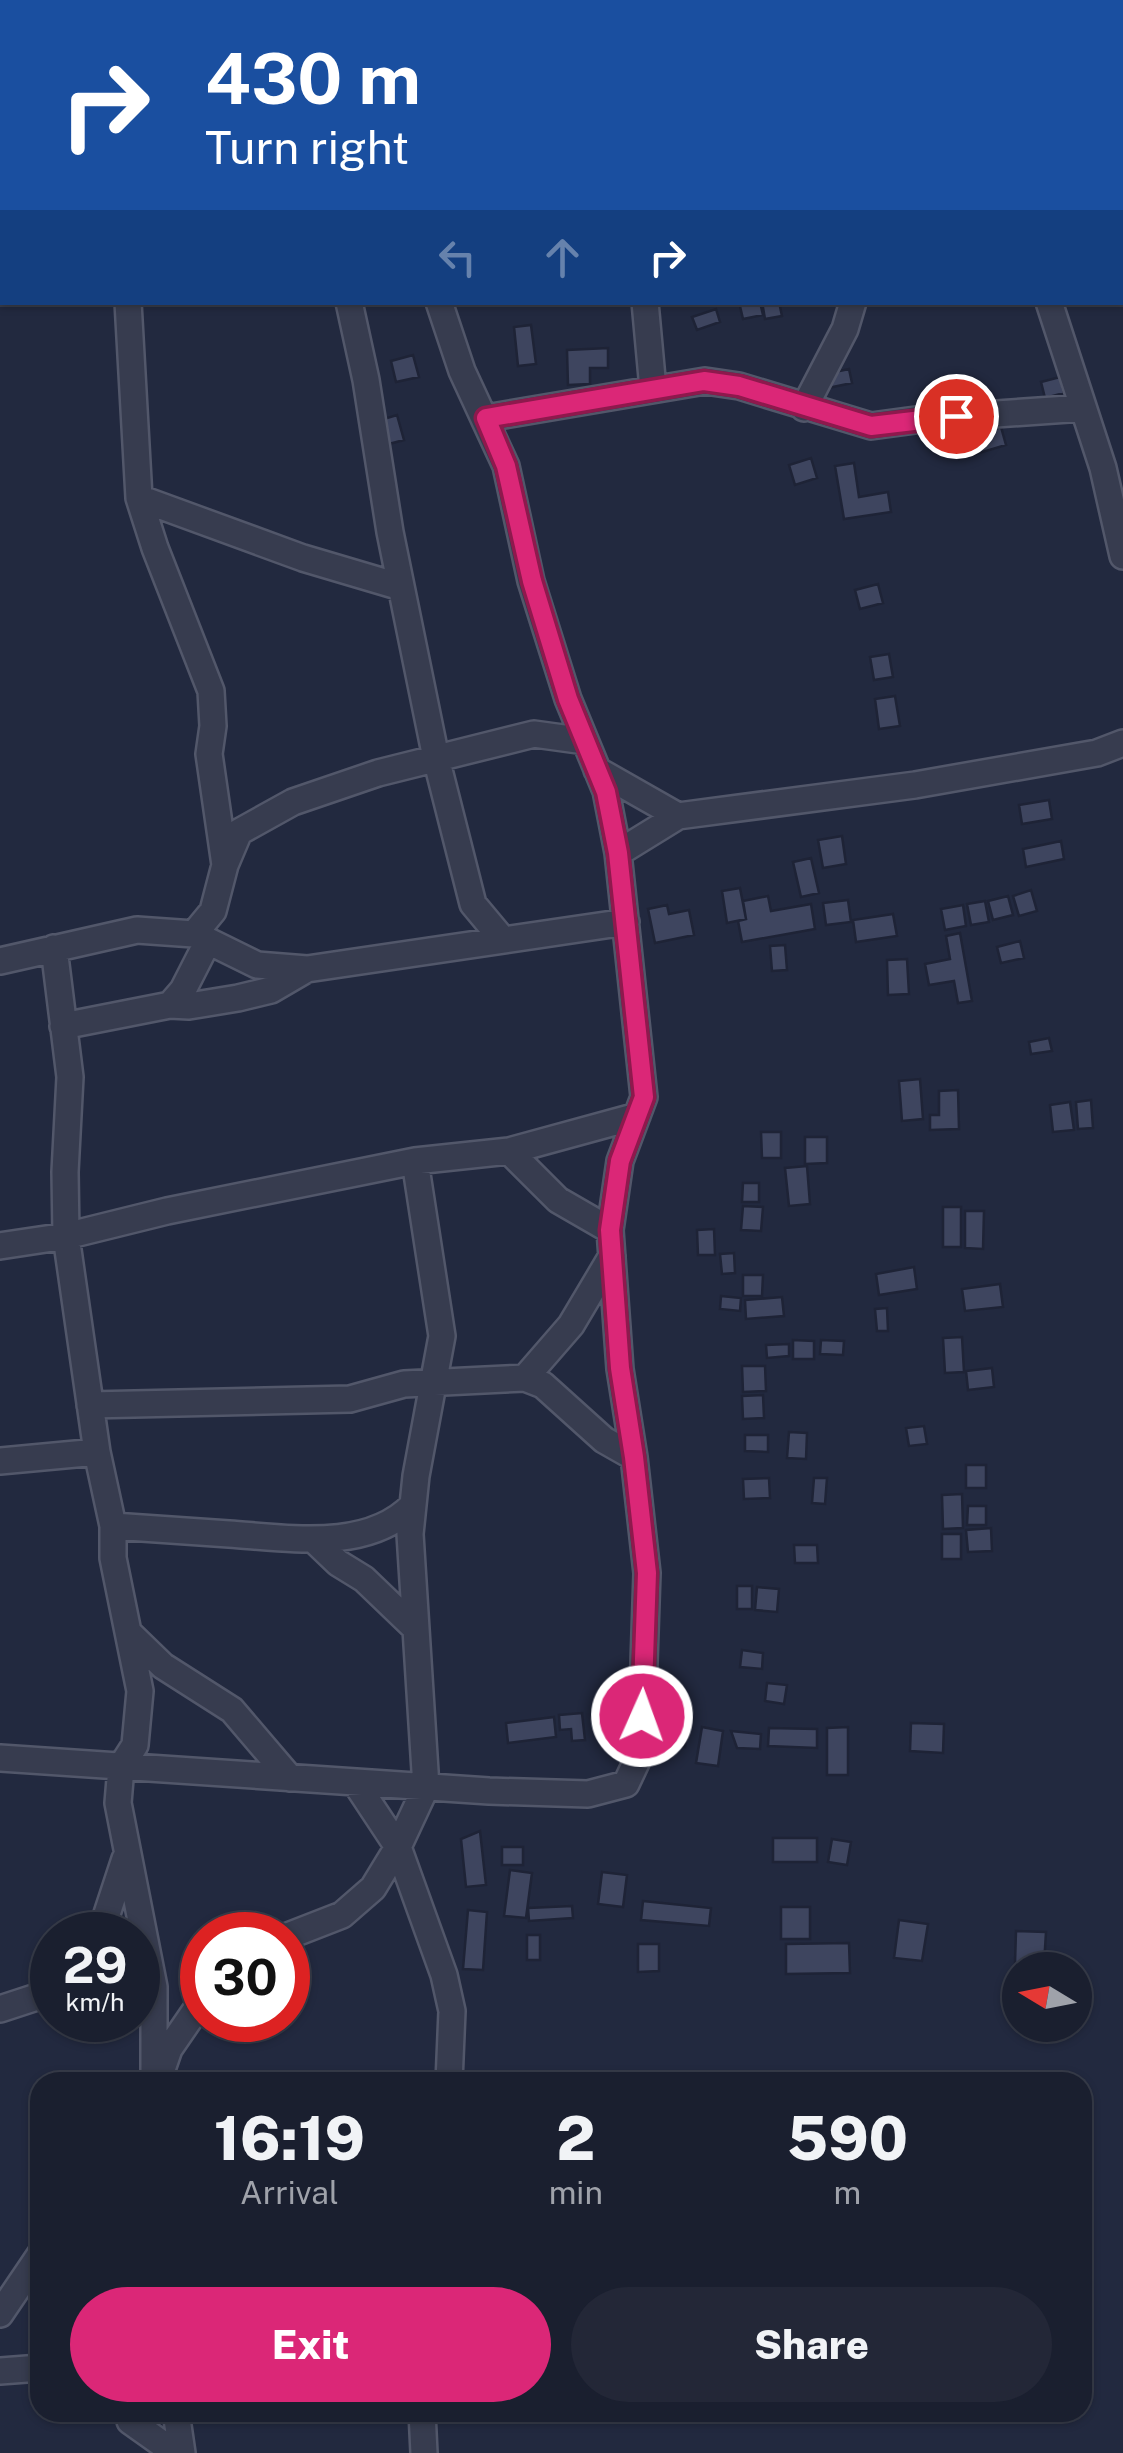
<!DOCTYPE html>
<html lang="en">
<head>
<meta charset="utf-8">
<style>
	:root { --surface:#1a1f2f; --page:#232737; --text:#f1f3f6; --muted:#9fa2aa; --line:#383d4b; --accent:#db2777 }
	body { margin:0; font-family:"Public Sans",sans-serif; background:var(--page); color:var(--text); height:100vh; display:flex; flex-direction:column; font-size:38px; white-space:nowrap }
	* { box-sizing:border-box; margin:0 }
	p { font-size:32px; color:var(--muted) }
	.icon { flex:none; width:55px; height:55px; fill:none; stroke:currentColor; stroke-width:2; stroke-linecap:round; stroke-linejoin:round }
	.map { position:relative; flex:1; overflow:hidden }
	.sheet { position:absolute; left:30px; top:2072px; width:1062px; height:350px; display:flex; flex-direction:column; background:var(--surface); border-radius:30px; box-shadow:0 2px 8px #0004,0 0 0 2px var(--line) }
	.sheet>* { flex:none }
	.banner { position:absolute; left:0px; top:0px; width:1125px; height:305px; box-shadow:0 2px 8px #0004,0 0 0 2px var(--line); background:#1a4fa0; color:#fff; overflow:hidden }
	.needle { width:65px; rotate:280deg }
	.tools { position:absolute; left:1002px; top:1952px; display:grid; gap:20px }
	.tools a { display:grid; place-items:center; width:90px; height:90px; border-radius:50%; background:var(--surface); box-shadow:0 2px 8px #0004,0 0 0 2px var(--line); font-size:50px }
	.speed { position:absolute; left:30px; top:1912px; display:flex; gap:20px; font-size:50px; font-weight:700; text-align:center }
	.speed>* { display:grid; place-content:center; width:130px; height:130px; border-radius:50%; background:var(--surface); box-shadow:0 2px 8px #0004,0 0 0 2px var(--line); line-height:1 }
	.speed small { font-size:25px; font-weight:400 }
	.speed .limit { border:15px solid #d22; background:#fff; color:#111 }
	.pin { position:absolute; display:grid; place-items:center; width:85px; height:85px; color:#fff; margin:-42px; border:5px solid #fff; border-radius:50%; box-shadow:0 2px 10px #0007 }
	.me { position:absolute; width:110px; margin:-55px; rotate:2deg; stroke-linejoin:round; filter:drop-shadow(0 0 8px #0008) }
	.turn { display:flex; align-items:center; gap:35px; height:210px; padding:0 40px; font-size:45px }
	.turn .icon { width:130px; height:130px; stroke-width:2.5 }
	.turn b { display:block; font-size:70px; line-height:85px }
	.lanes { display:flex; align-items:center; height:95px; padding:0 40px; background:#0003; justify-content:center; gap:50px; direction:ltr }
	.lanes .off { opacity:.35 }
	.eta { display:flex; justify-content:space-evenly; align-items:center; height:170px; text-align:center }
	.eta b { font-size:60px; font-weight:800; line-height:70px }
	.action { display:flex; gap:20px; margin-top:auto; padding:20px 40px }
	.action a { flex:1; height:115px; border-radius:60px; background:var(--accent); color:#fff; font-size:40px; font-weight:800; line-height:115px; text-align:center }
	.action a+a { background:var(--page); color:var(--text) }
	.map>svg:first-child { display:block }
	.building { fill:#3e455f; stroke:#1e2336; stroke-width:2.5 }
	.lines { fill:none; stroke-linecap:round; stroke-linejoin:round }
	.minor-casing { stroke:#52576a; stroke-width:30 }
	.minor { stroke:#373c4f; stroke-width:25 }
	.route-casing { stroke:#8e194d; stroke-width:25 }
	.route { stroke:#db2777; stroke-width:18 }
</style>
</head>
<body>
<div class="map">
<svg width="1123" height="2453" viewBox="0 0 1123 2453">
	<rect width="100%" height="100%" fill="#22293f"/>
	<path class="building" d="M739 302H760L763 315 743 319Z
		M762 302H779L782 316 765 319Z
		M716 309 720 322 697 330 692 317Z
		M531 325 536 364 518 366 514 327Z
		M608 348V368H590V384L568 385 567 350Z
		M413 355 419 377 396 382 391 361Z
		M849 369 852 383 828 388 825 374Z
		M1060 377 1064 393 1045 398 1041 382Z
		M397 415 404 440 385 445 377 421Z
		M1001 427 1006 445 959 459 954 440Z
		M811 458 817 478 795 485 789 465Z
		M854 463 859 497 888 492 891 512 844 519 835 466Z
		M878 584 883 603 860 609 855 590Z
		M889 654 893 677 874 680 870 657Z
		M895 696 900 726 879 729 875 699Z
		M1049 800 1052 819 1022 824 1019 805Z
		M842 836 846 864 823 868 818 840Z
		M1061 841 1064 859 1026 867 1023 849Z
		M811 858 819 893 801 897 793 862Z
		M740 888 746 919 727 923 722 891Z
		M1031 890 1037 911 1019 916 1013 896Z
		M768 896 771 911 811 904 815 929 742 942 738 921 746 919 743 901Z
		M1008 896 1013 915 993 920 988 901Z
		M848 900 851 922 826 925 823 903Z
		M985 901 989 922 971 925 967 904Z
		M667 905 669 914 689 910 694 935 655 943 648 909Z
		M963 905 966 926 945 930 941 909Z
		M893 914 897 936 856 942 853 920Z
		M960 933 972 1001 958 1003 954 981 929 985 925 964 950 959 946 936Z
		M1020 941 1024 958 1001 963 997 947Z
		M785 945 787 970 772 971 770 946Z
		M907 959 909 994 888 995 887 960Z
		M1049 1038 1052 1051 1031 1054 1029 1042Z
		M920 1079 923 1119 902 1121 899 1081Z
		M958 1090 959 1129 930 1130V1115H939V1091Z
		M1091 1100 1093 1128 1078 1129 1076 1102Z
		M1070 1102 1074 1130 1053 1132 1050 1105Z
		M761 1132H781V1158H762Z
		M805 1137H827V1163L805 1164Z
		M807 1166 810 1204 789 1206 785 1168Z
		M743 1183H759V1202H742Z
		M743 1206 763 1207 761 1231 741 1230Z
		M943 1207H961V1247H943Z
		M965 1211H984L983 1249 965 1248Z
		M714 1229 715 1255H698L697 1230Z
		M734 1253 735 1273 722 1274 720 1254Z
		M914 1267 917 1289 879 1295 876 1274Z
		M743 1275H763L762 1296H743Z
		M1000 1284 1003 1307 965 1311 962 1289Z
		M721 1296 741 1298 740 1311 720 1309Z
		M782 1297 784 1316 746 1319 745 1300Z
		M887 1308 888 1331H877L875 1309Z
		M962 1337 964 1372 945 1373 943 1338Z
		M793 1340 814 1341V1359H793Z
		M821 1340 844 1341 843 1355 820 1354Z
		M789 1344V1356L767 1358 766 1345Z
		M742 1366H765L766 1391 743 1392Z
		M992 1368 994 1387 968 1390 966 1371Z
		M763 1395 764 1418 743 1419 742 1396Z
		M924 1426 927 1444 909 1446 906 1428Z
		M789 1432 807 1433 806 1459 787 1458Z
		M745 1435H768V1452L745 1451Z
		M966 1465H986V1488H966Z
		M769 1478 770 1498 744 1499 743 1479Z
		M814 1478H827L825 1504 812 1503Z
		M962 1494 963 1528 943 1529 942 1495Z
		M968 1506H986V1525H967Z
		M991 1528 992 1551 968 1552 966 1530Z
		M942 1534H961V1559H942Z
		M794 1545H817L818 1563H795Z
		M737 1586H752V1609H737Z
		M757 1587 779 1589 777 1612 755 1610Z
		M742 1650 763 1653 762 1669 740 1667Z
		M767 1683 787 1685 784 1704 765 1701Z
		M582 1713 585 1740 572 1741 571 1729 560 1730 559 1715Z
		M554 1717 556 1737 508 1743 506 1723Z
		M665 1723 688 1725 685 1747 663 1744Z
		M911 1723 944 1724 943 1753 910 1751Z
		M702 1727 723 1731 718 1766 696 1763Z
		M848 1727V1775H827V1728Z
		M769 1728 817 1729V1748L768 1746Z
		M731 1731 761 1734 760 1749 737 1748Z
		M480 1831 486 1885 466 1887 461 1839Z
		M773 1838H817V1862H773Z
		M832 1839 851 1842 847 1865 828 1862Z
		M502 1847H523V1865H502Z
		M510 1870 532 1873 526 1918 504 1916Z
		M602 1872 627 1875 623 1907 598 1904Z
		M643 1901 711 1908 709 1926 641 1920Z
		M572 1906 573 1918 529 1921 528 1908Z
		M781 1907H810V1939H781Z
		M468 1910 487 1912 483 1970 463 1969Z
		M899 1920 928 1924 922 1961 894 1958Z
		M1016 1931 1046 1932 1044 1965 1015 1963Z
		M527 1935H540V1960H527Z
		M849 1943 850 1973 786 1974V1944Z
		M638 1944H659V1971L638 1972Z"/>
	<g class="lines">
		<defs>
			<path id="minor" d="M297 0 298 2
				M922 0 924 2
				M874 2 902 0
				M0 223H2
				M128 302 139 498 155 548 211 691 213 726 209 754 225 865
				M349 302 366 380 390 532 436 758 473 904 503 940
				M645 302 653 389
				M1049 302 1103 468 1123 556
				M804 408 845 329 853 302
				M486 418 705 381 739 386 871 426 923 419 1083 408
				M139 498 303 558 401 587
				M597 770 678 816
				M618 853 678 816 915 785 1097 753 1123 743
				M194 934 213 911 225 865 239 832 293 802 378 773 534 734 585 741
				M54 948 70 1077 65 1172 66 1236 97 1452 113 1526V1558L140 1691 135 1745 121 1767 118 1803 154 1987V2082
				M0 961 137 930 194 934 257 965 307 969 626 922
				M170 1005 183 990 208 941
				M63 1026 170 1005 189 1006 238 998 271 990 307 969
				M509 1151 558 1200 610 1230
				M0 1246 66 1236 167 1211 415 1161 509 1151 637 1116
				M525 1378 571 1325 612 1256
				M90 1405 350 1399 404 1384 525 1378 543 1385 604 1440 634 1457
				M0 1461 97 1452
				M113 1526C152 1529 190 1531 229 1534 288 1538 368 1552 413 1505
				M314 1540 338 1563 364 1579 414 1627
				M130 1634 163 1666 232 1710 290 1778
				M0 1758 489 1791 588 1794 626 1784 641 1752 647 1573 634 1457 620 1369 610 1230 620 1161 644 1097 618 853 606 791 568 699 531 581 506 466 462 371 439 302
				M355 1782 398 1847 444 1975 452 2011 449 2082
				M100 1935 125 1859
				M288 1936 342 1915 373 1888 398 1847 426 1787 410 1534 416 1476 442 1336 415 1161
				M0 2009 52 1992
				M159 2078 169 2049 202 2001
				M0 2314 40 2255
				M0 2371 40 2368
				M176 2412 182 2453
				M422 2412 424 2453
				M130 2421 175 2453"/>
		</defs>
		<use href="#minor" class="minor-casing"/>
		<use href="#minor" class="minor"/>
	</g>
	<g class="lines">
		<defs>
			<path id="route" d="M642 1716 647 1573 634 1457 620 1368 610 1230 620 1161 644 1097 618 853 606 792 568 699 532 581 506 466 486 418 704 381 739 386 871 426 956 416"/>
		</defs>
		<use href="#route" class="route-casing"/>
		<use href="#route" class="route"/>
	</g>
</svg>
<div class="tools">
<a><svg class="needle" viewBox="-14 -14 28 28"><path d="M0-13l5 13h-10z" fill="#e53935"/><path d="M0 13l5-13h-10z" fill="#9fa2aa"/></svg></a>
</div>
<div class="speed"><div>29<small>km/h</small></div><div class="limit">30</div></div>
<div class="pin" style="left:956px;top:416px;background:#d93025"><svg class="icon" aria-label="arrive" viewBox="0 0 24 24"><path d="M6 21V4h12l-3 4 3 4H6"/></svg></div>
<svg class="me" style="left:642px;top:1716px" viewBox="-20 -20 40 40"><circle r="17" fill="#db2777" stroke="#fff" stroke-width="3"/><path d="M0-11L8 9 0 5-8 9z" fill="#fff"/></svg>
<div class="banner">
<div class="turn"><svg class="icon" aria-label="right" viewBox="0 0 24 24"><path d="M7 20v-9h11M14 6l5 5-5 5"/></svg><div><b>430 m</b>Turn right</div></div>
<div class="lanes"><svg class="icon off" aria-label="left" viewBox="0 0 24 24"><path d="M17 20v-9H6M10 6l-5 5 5 5"/></svg><svg class="icon off" aria-label="ahead" viewBox="0 0 24 24"><path d="M12 20V5M6 11l6-6 6 6"/></svg><svg class="icon" aria-label="right" viewBox="0 0 24 24"><path d="M7 20v-9h11M14 6l5 5-5 5"/></svg></div>
</div>
<section class="sheet">
<div class="eta">
<div><b>16:19</b><p>Arrival</p></div>
<div><b>2</b><p>min</p></div>
<div><b>590</b><p>m</p></div>
</div>
<div class="action"><a>Exit</a><a>Share</a></div>
</section>
</div>
</body>
</html>
